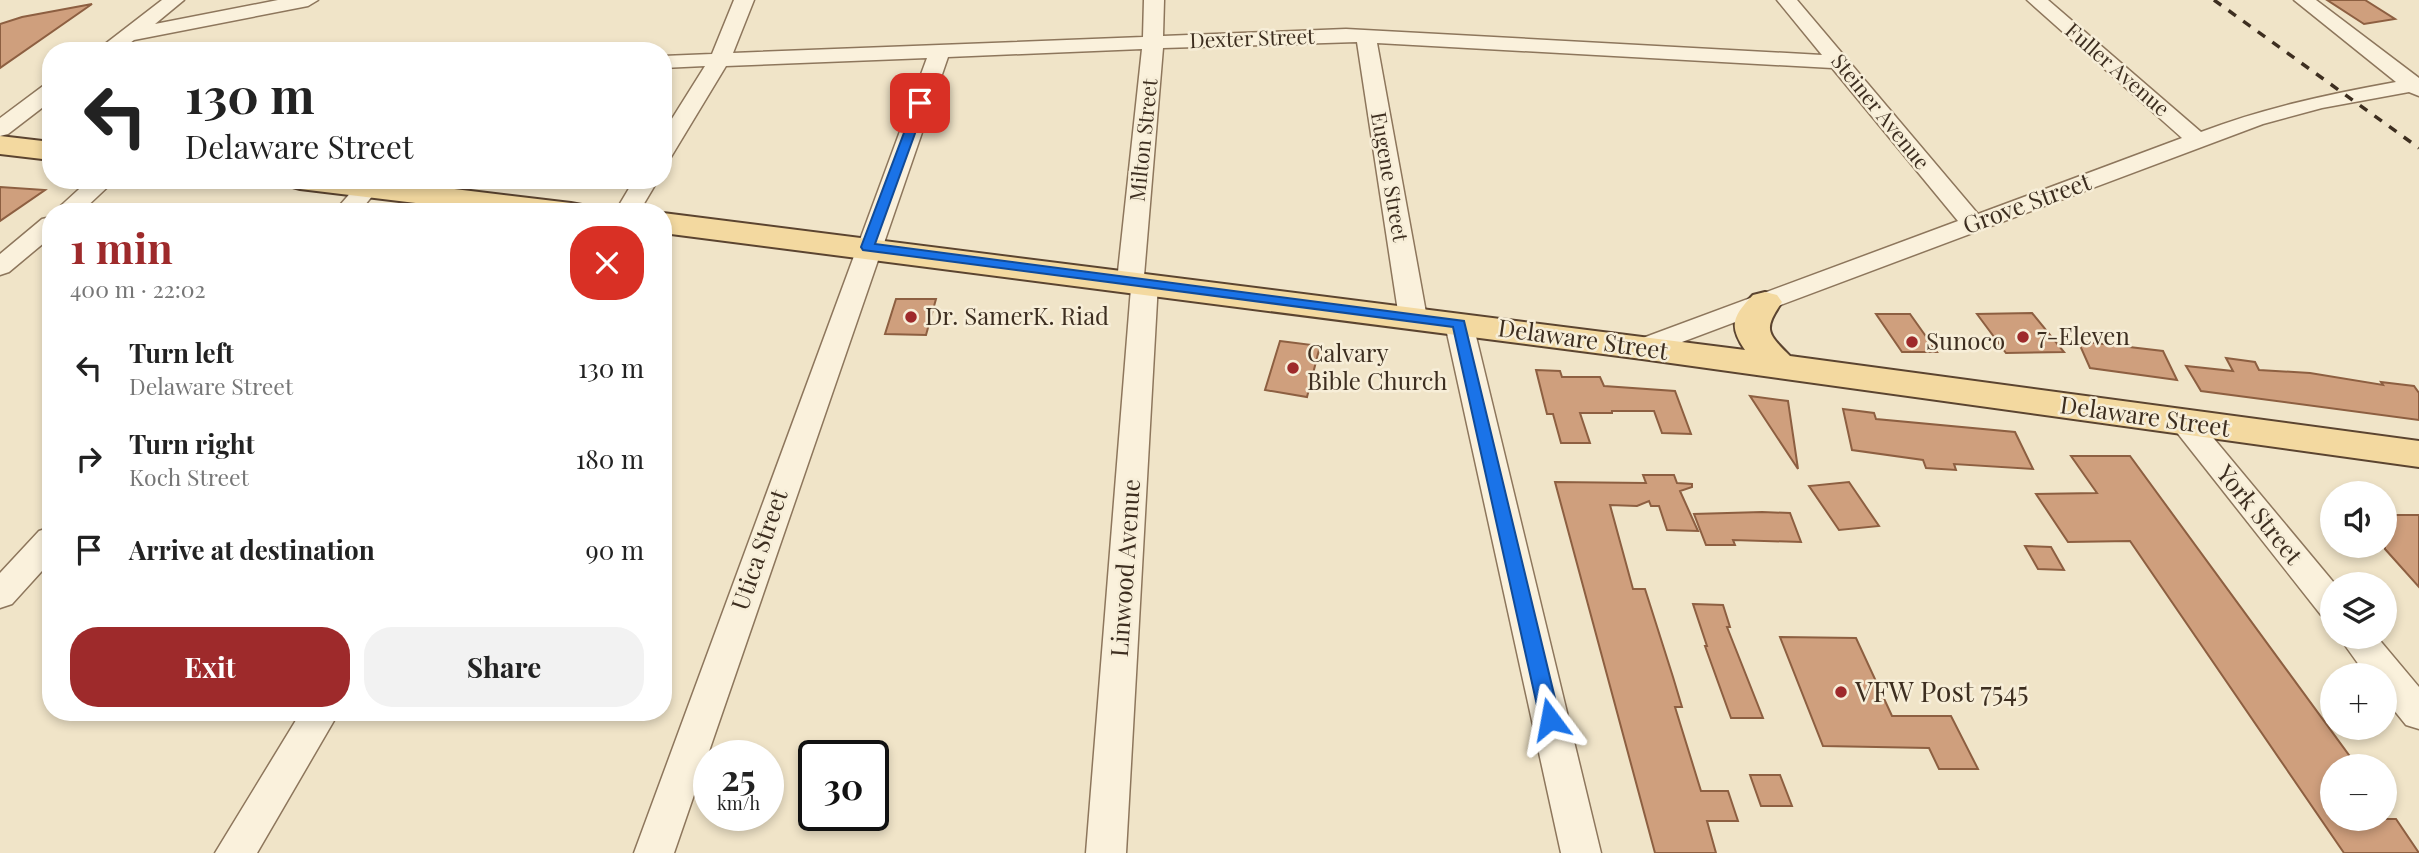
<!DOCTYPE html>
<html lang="en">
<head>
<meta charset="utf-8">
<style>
	:root { --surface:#fff; --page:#f2f2f2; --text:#222; --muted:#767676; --accent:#9e2a2b }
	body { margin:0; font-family:"Playfair Display",serif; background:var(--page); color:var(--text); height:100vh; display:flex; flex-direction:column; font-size:26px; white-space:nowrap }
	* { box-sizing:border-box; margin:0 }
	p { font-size:23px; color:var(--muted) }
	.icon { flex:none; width:38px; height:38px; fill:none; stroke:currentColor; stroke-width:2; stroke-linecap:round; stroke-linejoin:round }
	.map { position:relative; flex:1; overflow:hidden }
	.panel { position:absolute; left:42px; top:203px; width:630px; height:518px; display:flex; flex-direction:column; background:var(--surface); border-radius:28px; box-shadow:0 4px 10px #0003 }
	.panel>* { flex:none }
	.guide { position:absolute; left:42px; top:42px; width:630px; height:147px; border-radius:28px; box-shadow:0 4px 10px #0003; background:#fff; color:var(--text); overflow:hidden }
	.fabs { position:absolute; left:2320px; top:481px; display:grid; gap:14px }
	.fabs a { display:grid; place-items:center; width:77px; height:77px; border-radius:50%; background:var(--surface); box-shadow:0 4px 10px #0003; font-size:35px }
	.speed { position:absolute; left:693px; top:740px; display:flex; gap:14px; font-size:35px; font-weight:700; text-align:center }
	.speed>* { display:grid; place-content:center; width:91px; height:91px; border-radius:50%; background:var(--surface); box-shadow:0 4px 10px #0003; line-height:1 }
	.speed small { font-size:18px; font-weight:400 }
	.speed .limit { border:4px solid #111; border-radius:10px; background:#fff; color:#111 }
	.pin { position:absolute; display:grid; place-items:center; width:60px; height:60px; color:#fff; margin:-30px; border-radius:14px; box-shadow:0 4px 10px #0006 }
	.me { position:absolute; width:77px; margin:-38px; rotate:347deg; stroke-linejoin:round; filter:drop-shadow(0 0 5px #0008) }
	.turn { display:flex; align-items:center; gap:24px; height:147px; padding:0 28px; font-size:32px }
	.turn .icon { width:91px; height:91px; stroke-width:2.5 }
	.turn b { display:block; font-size:49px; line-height:60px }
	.round { display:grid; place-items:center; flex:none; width:74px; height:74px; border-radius:28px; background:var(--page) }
	.overview { display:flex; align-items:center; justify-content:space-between; height:119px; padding:0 28px }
	h1 { font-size:42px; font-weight:700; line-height:52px; color:var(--accent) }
	.button { display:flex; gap:14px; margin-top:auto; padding:14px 28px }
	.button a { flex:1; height:80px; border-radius:28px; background:var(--accent); color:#fff; font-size:28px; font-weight:700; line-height:80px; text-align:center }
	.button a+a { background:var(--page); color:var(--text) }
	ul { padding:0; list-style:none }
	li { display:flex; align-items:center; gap:21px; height:91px; padding:0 28px }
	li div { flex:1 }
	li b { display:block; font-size:26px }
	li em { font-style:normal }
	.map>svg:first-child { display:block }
	.building { fill:#cf9f7d; stroke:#8d5f41; stroke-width:2 }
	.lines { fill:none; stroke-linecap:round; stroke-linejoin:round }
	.minor-casing { stroke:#8d765c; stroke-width:3 }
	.primary-casing { stroke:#5b4430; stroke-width:4 }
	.minor { fill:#faf1dc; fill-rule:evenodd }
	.primary { fill:#f3d9a0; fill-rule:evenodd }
	.rail { stroke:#3d2e20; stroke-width:3.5; stroke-dasharray:9 9; stroke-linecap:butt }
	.route { fill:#1a73e8; stroke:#114b97; stroke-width:2 }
	.poi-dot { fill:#9e2a2b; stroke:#f7eed8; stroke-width:2.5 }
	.labels { text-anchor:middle; stroke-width:5; stroke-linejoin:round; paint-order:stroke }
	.far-street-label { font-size:21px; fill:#3d2e20; stroke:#f7eed8 }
	.street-label { font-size:24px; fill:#3d2e20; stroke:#f7eed8 }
	.poi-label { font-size:24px; fill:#3d2e20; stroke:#f7eed8; text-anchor:start }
	.near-poi-label { font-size:28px; fill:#3d2e20; stroke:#f7eed8; text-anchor:start }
</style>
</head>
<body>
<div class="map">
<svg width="2419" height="853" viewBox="0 0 2419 853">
	<rect width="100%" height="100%" fill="#f0e4c8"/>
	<path class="building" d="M2327 0H2365L2395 19 2364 24Z
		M92 4 0 68V24L22 17Z
		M0 187 45 190 0 221Z
		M896 299H936L926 335 885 334Z
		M2032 313 2064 352 2006 353 1977 314Z
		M1876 314H1910L1937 352H1902Z
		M1280 341 1320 346 1307 397 1265 390Z
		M2078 341 2163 351 2177 380 2090 368Z
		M2226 358 2255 362 2259 370 2310 373 2383 385 2381 382 2414 386 2419 393V420L2201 391 2186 366 2233 371Z
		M1536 370 1560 371 1562 377H1600L1604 386 1675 391 1691 434 1662 433 1654 411H1612V413H1580L1590 443H1561L1553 414H1547Z
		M1750 396 1788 401 1798 469 1767 422Z
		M1843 409 1874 413 1876 419 2015 432 2033 469 1954 464 1956 470 1926 468 1923 460 1852 450Z
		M2071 456H2130L2357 766H2333V819H2396L2419 853H2344L2130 541 2068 542 2036 494 2097 493Z
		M1643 475H1674L1677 483 1692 484V487L1680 491 1698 531 1667 530 1659 506H1651L1649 501 1637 506 1610 505 1633 589H1645L1673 677 1682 707H1675L1701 791H1728L1738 821H1707L1716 853H1655L1555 482 1646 483Z
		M1849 482 1879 526 1839 530 1809 486Z
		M1762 512 1790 513 1801 542 1733 540 1735 545H1706L1694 514Z
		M2385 515H2419V587L2385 549Z
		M2025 546 2051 547 2064 570 2038 569Z
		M1693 604 1723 605 1730 627H1727L1763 718H1731L1705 646H1707Z
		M1780 637 1856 638 1892 716H1951L1978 769H1939L1929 748 1823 746Z
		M1750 775H1780L1792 806H1761Z"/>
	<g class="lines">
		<defs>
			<path id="minor" d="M162 0H184L155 24 278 0H318L308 6 134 40 119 51H96Z
				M734 0H754L733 53 1143 37 1144 0H1164L1163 36 1346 29 1822 55 1777 0H1797L1978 214 2182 138 2027 0H2048L2201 132C2264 108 2329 94 2396 82L2294 0H2316L2419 78V96L2409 92 2322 108 2263 124 1642 357 1632 354 1628 348 1632 342 1958 221 1832 68 1377 43 1427 318 1423 324 1413 326 1403 324 1399 318 1357 42 1163 48 1144 276 1154 277 1158 283 1126 853H1086L1131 288 1121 287 1117 281 1142 49 948 57 674 853H634L927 58 726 66 674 152 671 157 663 159V133L705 66 663 68V56L712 54Z
				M51 85V101L8 134 0 136V118L43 86Z
				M89 180H115L81 212H54Z
				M634 180H658L639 212H615Z
				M367 181 375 183 379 188 359 212H334L359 183Z
				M51 217V237L9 272 0 275V254L42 219Z
				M1459 316 1469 318 1473 324 1601 853H1561L1445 324 1449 318Z
				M2185 413 2195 416 2335 584H2333V619L2321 615 2175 430 2170 423 2175 416Z
				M51 527V561L12 604 0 608V573L39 531Z
				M2339 637H2377L2419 687V729L2406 725 2385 699V676H2367Z
				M301 712H339L257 853H215Z"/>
			<path id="primary" d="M0 136 51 142V160L0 154Z
				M285 180H380L571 203 582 205 587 212H490L300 189 289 186Z
				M663 213 1745 350C1728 325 1733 316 1753 295L1765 292 1777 295 1782 302C1763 330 1767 333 1790 356L2419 441V467L1642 359 663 233Z"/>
		</defs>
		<use href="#minor" class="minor-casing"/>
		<use href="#primary" class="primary-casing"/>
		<use href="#minor" class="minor"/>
		<use href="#primary" class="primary"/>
		<path class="rail" d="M2214 0 2419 148"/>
	</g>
	<path class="route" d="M916 101 926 103 875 244 1464 321 1560 719 1557 725 1550 727 1543 725 1540 719 1453 327 863 250 861 247Z"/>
	<g class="poi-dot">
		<circle cx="911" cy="317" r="7"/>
		<circle cx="2023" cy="337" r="7"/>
		<circle cx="1912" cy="342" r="7"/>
		<circle cx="1293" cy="368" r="7"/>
		<circle cx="1841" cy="692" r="7"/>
	</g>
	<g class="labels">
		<g class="far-street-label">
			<text transform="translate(1252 39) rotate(-2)" y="7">Dexter Street</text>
			<text transform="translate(2117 70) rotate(41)" y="7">Fuller Avenue</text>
			<text transform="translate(1880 112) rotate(51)" y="7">Steiner Avenue</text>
			<text transform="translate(1144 140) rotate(-84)" y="7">Milton Street</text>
			<text transform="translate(1389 177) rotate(80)" y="7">Eugene Street</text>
		</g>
		<g class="street-label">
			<text transform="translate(2027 204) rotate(-20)" y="8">Grove Street</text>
			<text transform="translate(1583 340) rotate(8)" y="8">Delaware Street</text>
			<text transform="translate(2145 417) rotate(8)" y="8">Delaware Street</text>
			<text transform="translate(2259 515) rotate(51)" y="8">York Street</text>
			<text transform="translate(760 550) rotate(-71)" y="8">Utica Street</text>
			<text transform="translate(1126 568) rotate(-86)" y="8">Linwood Avenue</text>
		</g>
		<g class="poi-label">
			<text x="925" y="325">Dr. SamerK. Riad</text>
			<text x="2037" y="345">7-Eleven</text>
			<text x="1926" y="350">Sunoco</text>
			<text x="1307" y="362">Calvary<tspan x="1307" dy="28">Bible Church</tspan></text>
		</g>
		<g class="near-poi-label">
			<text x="1855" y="702">VFW Post 7545</text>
		</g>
	</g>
</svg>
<div class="fabs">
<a><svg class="icon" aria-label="sound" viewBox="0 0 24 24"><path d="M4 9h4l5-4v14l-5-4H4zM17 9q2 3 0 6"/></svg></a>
<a><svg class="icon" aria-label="layers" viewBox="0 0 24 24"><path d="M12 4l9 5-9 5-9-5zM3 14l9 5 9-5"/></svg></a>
<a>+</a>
<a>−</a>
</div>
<div class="speed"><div>25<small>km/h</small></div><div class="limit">30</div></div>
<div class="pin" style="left:920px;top:103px;background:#d93025"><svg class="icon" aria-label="arrive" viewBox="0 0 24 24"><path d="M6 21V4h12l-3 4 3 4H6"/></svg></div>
<svg class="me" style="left:1550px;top:719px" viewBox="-20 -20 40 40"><path d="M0-17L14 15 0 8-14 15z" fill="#1a73e8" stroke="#fff" stroke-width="4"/></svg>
<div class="guide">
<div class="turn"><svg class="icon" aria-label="left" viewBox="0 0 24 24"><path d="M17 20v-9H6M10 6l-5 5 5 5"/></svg><div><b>130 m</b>Delaware Street</div></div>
</div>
<section class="panel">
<div class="overview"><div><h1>1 min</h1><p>400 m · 22:02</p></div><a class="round" style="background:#d93025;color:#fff"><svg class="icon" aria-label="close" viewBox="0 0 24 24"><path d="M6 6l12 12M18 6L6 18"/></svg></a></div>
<ul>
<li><svg class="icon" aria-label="left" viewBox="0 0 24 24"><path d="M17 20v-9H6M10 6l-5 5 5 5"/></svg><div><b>Turn left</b><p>Delaware Street</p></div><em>130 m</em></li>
<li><svg class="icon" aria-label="right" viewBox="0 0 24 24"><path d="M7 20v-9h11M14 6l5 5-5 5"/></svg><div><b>Turn right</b><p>Koch Street</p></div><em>180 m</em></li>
<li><svg class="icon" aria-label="arrive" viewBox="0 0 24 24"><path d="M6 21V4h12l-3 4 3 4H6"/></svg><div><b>Arrive at destination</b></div><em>90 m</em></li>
</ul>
<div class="button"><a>Exit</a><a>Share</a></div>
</section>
</div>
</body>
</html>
